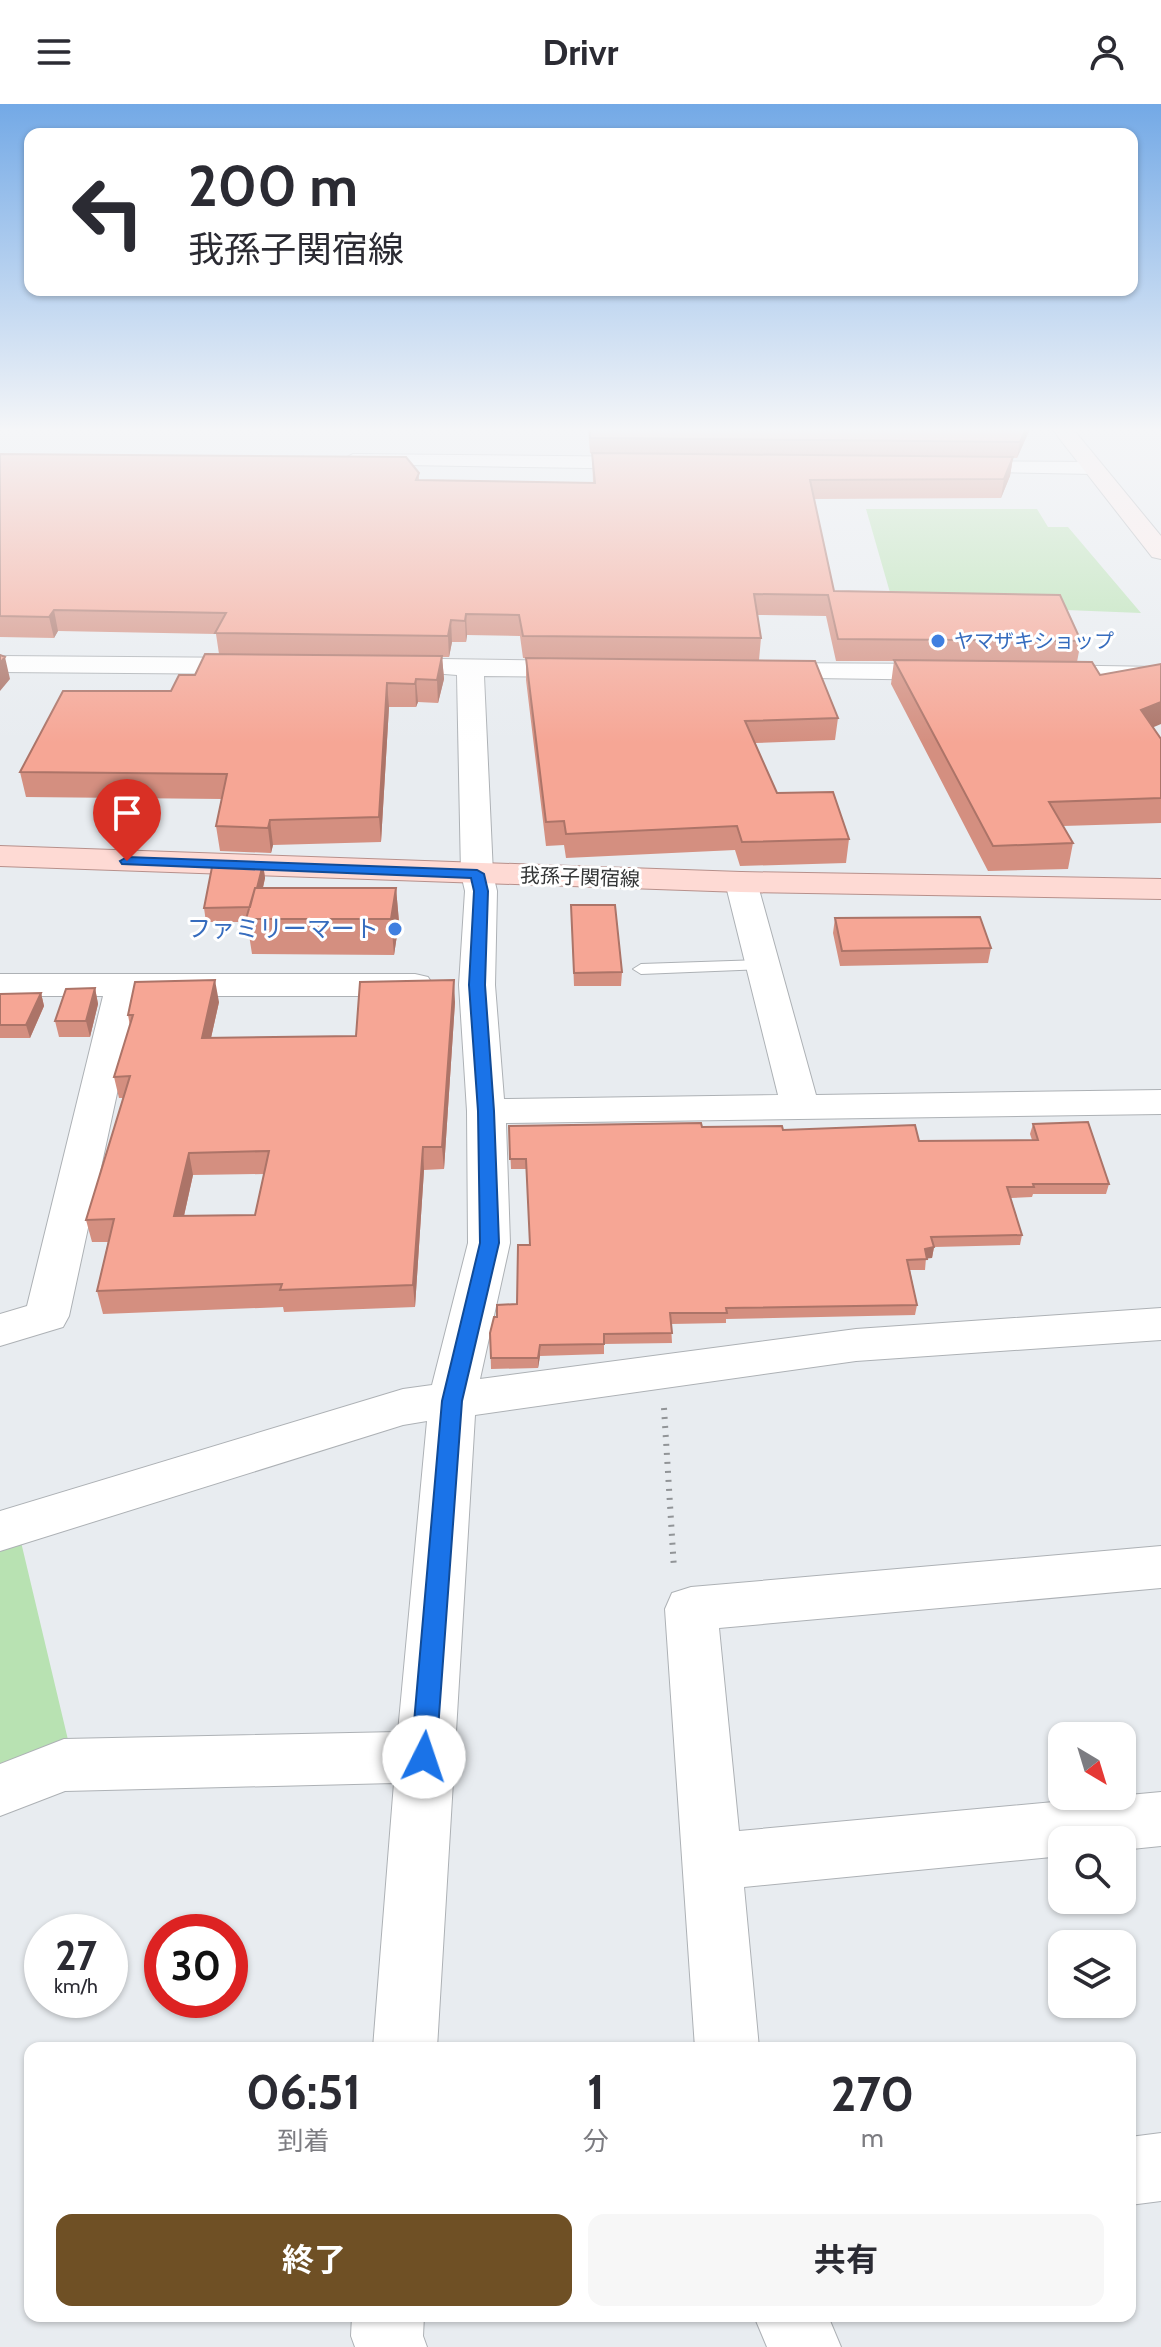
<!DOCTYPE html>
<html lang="ja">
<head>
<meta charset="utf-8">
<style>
	:root { --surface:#fff; --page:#f7f7f7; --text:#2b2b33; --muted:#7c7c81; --accent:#6f5025 }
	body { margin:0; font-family:Cabin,"Noto Sans JP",sans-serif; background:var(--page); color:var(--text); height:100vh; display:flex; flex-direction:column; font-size:30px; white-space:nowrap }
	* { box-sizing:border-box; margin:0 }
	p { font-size:26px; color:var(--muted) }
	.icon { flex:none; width:44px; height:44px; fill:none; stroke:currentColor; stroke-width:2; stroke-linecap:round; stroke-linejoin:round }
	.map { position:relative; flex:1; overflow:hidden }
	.drawer { position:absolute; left:24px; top:1938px; width:1112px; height:280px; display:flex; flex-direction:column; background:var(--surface); border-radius:16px; box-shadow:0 2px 6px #0004 }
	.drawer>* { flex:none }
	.guide { position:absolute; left:24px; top:24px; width:1114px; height:168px; border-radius:16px; box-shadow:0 2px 6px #0004; background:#fff; color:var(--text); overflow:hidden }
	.needle { width:52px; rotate:142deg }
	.tools { position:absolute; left:1048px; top:1618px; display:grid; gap:16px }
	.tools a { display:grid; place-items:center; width:88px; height:88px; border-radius:16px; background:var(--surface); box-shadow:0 2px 6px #0004; font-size:40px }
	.speed { position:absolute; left:24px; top:1810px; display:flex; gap:16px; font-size:40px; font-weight:700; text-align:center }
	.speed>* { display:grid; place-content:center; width:104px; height:104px; border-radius:50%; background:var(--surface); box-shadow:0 2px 6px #0004; line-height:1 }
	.speed small { font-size:20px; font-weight:400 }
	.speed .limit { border:12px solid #d22; background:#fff; color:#111 }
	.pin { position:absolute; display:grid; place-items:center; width:68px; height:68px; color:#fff; margin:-82px -34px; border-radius:50% 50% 50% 0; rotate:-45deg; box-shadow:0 0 8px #0007 }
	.pin .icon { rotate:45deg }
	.me { position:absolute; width:88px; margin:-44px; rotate:4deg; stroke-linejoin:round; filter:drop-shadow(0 0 6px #0008) }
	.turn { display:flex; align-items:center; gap:28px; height:168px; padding:0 32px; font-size:36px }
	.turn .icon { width:104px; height:104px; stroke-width:2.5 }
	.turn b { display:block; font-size:56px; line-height:68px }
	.eta { display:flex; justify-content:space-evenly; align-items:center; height:136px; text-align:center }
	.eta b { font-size:48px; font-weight:700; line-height:56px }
	.button { display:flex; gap:16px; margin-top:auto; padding:16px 32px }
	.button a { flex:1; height:92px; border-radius:16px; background:var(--accent); color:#fff; font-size:32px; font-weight:700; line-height:92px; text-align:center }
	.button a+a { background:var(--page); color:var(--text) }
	header { display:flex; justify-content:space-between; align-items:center; height:104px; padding:0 32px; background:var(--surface); font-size:36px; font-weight:700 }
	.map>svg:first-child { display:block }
	.green { fill:#b8e2b2 }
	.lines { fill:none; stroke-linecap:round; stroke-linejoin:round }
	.lane-casing { stroke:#adb1b5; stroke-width:2 }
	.street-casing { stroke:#adb1b5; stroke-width:2 }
	.secondary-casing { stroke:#adb1b5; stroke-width:2 }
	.primary-casing { stroke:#b7908b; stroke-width:2 }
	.path { stroke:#919497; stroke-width:6; stroke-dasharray:2 7; stroke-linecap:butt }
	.lane { fill:#fff; fill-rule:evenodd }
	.street { fill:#fff; fill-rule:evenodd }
	.secondary { fill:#feecea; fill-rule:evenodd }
	.primary { fill:#fedad4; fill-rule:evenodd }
	.wall { fill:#d48f80; fill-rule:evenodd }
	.shaded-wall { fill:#ac7468 }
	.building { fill:#f6a695; stroke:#ac7468; stroke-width:2; fill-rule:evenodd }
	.route { fill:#1a73e8; stroke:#114b97; stroke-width:2 }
	.shop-dot { fill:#3f7fe0; stroke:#fff; stroke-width:3 }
	.labels { text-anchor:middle; stroke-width:6; stroke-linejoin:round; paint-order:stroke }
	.far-shop-label { font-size:20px; fill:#366cbe; stroke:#fff; text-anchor:start }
	.far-street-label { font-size:20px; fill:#343637; stroke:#fff }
	.shop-label { font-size:24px; fill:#366cbe; stroke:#fff; text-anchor:end }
</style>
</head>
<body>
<header><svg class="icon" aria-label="menu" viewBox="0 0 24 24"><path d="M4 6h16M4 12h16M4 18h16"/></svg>Drivr<svg class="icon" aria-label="person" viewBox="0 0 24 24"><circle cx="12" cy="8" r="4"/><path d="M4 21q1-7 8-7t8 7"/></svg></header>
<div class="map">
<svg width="1161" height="2243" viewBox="0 0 1161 2243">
	<rect width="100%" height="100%" fill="#e8ecf0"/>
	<path class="green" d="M866 405H1037L1048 423H1068L1141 509 893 499Z
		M21 1438 69 1640 0 1665V1446Z"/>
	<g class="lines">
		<defs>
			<path id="lane" d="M761 856 769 861 767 865 641 870 633 865 641 860Z"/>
			<path id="street" d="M353 350 651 353 662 359 651 365 346 360 342 356Z
				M953 357 1093 358 1104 364 1093 370 946 367 942 363Z
				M0 552 255 554 264 556 268 562 264 568 255 570 0 568Z
				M441 555 583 557 592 559 596 565 592 571 583 573 484 572 493 770 497 787 495 881 504 995 778 991 725 778 729 771 741 768 753 771 757 778 816 991 1161 986V1010L506 1019 510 1139 480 1275 856 1225 1161 1204V1236L856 1257 475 1311 437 1944H373L394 1679 65 1687 0 1712V1660L64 1635 398 1628 427 1317 403 1321 0 1447V1407L403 1285 432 1281 468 1139 467 1007 459 881 465 787 461 770 457 571 432 569 428 563 432 557Z
				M761 559 951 560 960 562 964 568 960 574 951 576 752 573 748 567 752 561Z
				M1041 561 1161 563V579L1032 575 1028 569 1032 563Z
				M0 870H415L428 873 433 881 428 889 415 892H138L69 1212 63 1223 0 1242V1210L27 1202 103 892H0Z
				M1161 1442V1484L719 1524 739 1727 1161 1688V1742L1122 1746V1736H1062V1752L744 1783 759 1944H695L665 1505 672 1489 691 1483Z
				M1161 2029V2097L1130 2101V2033Z
				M352 2212H424L423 2232 427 2243H355L351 2232Z
				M754 2212H828L841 2243H767Z"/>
			<path id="secondary" d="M1052 325H1073L1161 432V455L1152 453Z"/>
			<path id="primary" d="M0 742 741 768 1161 775V795L741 788 0 762Z"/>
		</defs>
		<use href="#lane" class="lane-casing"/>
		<use href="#street" class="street-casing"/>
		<use href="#secondary" class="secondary-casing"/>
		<use href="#primary" class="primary-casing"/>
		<path class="path" d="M664 1304 674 1465"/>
		<use href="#lane" class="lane"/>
		<use href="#street" class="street"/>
		<use href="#secondary" class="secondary"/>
		<use href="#primary" class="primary"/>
	</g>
	<path class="wall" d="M588 325H1030L1017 354H1013L1010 372 1001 394 814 395 834 487 1081 537 1077 558 1100 571 1153 623 1161 635V719L1063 722 1073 739 1068 765 988 767 891 580 894 557H836L826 512 757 511 761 534 759 556 523 554 520 532 467 531 466 538H452L449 553H442L444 575 438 599 418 598 416 603H389L381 738 273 741 271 749 220 747 216 722 222 695 26 693 20 668 171 587 195 571 219 550 216 530 58 527 54 534 0 533V350L419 369V376L593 379 592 350 590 349Z
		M526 554 838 614 835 636 755 639 777 689 849 735 846 759 740 762 735 746 566 754 564 741 546 742 526 576Z
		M263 760 265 774 263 784H396L399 818 394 851 252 850 247 818H206L204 804Z
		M571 801 622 868 621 882H574Z
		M835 814 991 844 988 859 840 862 833 829Z
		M95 884 98 900 90 933H59L55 917Z
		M41 889 44 902 30 934H0V890Z
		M219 898 211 934 356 932 455 898 444 1065 424 1066 415 1203 284 1208 283 1203 103 1210 97 1187 108 1138H92L86 1116 123 994H119L114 973 130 922 128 911ZM264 1070 255 1111 184 1112 193 1071Z
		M1033 1020 1109 1080 1106 1090H1033L1032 1093 1011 1094 1022 1131 1020 1141 934 1143 932 1154H926L925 1166H910L917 1201 915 1211 726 1215V1219L671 1220 672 1239 604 1240V1250L540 1252 538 1264 491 1265 490 1229 497 1213 517 1200 530 1141 527 1065H511L509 1022 702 1023 783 1026 919 1037 1032 1036 1030 1030Z"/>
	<path class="shaded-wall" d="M1026 325H1030L1017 354 1020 338Z
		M1013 353 1010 372 1001 394 1004 375Z
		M54 506 58 527 54 534 49 513Z
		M466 510 467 531 466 538 465 517Z
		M451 516 452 538 449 553 448 532Z
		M442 552 444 575 438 599 437 576Z
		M5 553 10 575 0 587V559Z
		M416 575 418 598 416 603 415 580Z
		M387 579 389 603 381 738 379 713Z
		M1161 598V620L1135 631 1141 606Z
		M270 716 273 741 271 749 268 724Z
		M263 760 265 774 255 818 253 803Z
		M396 784 399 818 394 851 391 815Z
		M215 876 219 898 206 956 202 934Z
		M454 876 455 898 444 1065 442 1043Z
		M95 884 98 900 90 933 86 917Z
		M41 889 44 902 30 934 26 921Z
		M423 1043 424 1066 415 1203 413 1181Z
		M189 1049 193 1071 179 1134 174 1112Z
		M934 1143 932 1154 923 1155 925 1145Z
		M540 1241V1252L538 1264V1254Z"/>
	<path class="building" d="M590 325H1026L1020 338 590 334Z
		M592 349 1013 353 1004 375 810 376 834 487 1060 491 1081 537 838 535 828 491 754 490 761 534 523 532 519 511 466 510 465 517 451 516 448 532 215 529 226 509 54 506 49 513 0 512V350L406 353 419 369 416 376 595 379Z
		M205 550 442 552 437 576 416 575 415 580 387 579 379 713 270 716 268 724 216 722 227 670 20 668 63 587H171L179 571H195Z
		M0 551 5 553 0 559Z
		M526 554 815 557 838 614 745 617 777 689 833 688 849 735 742 738 737 722 566 730 564 717 546 718Z
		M894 556 1092 558 1100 571 1161 560V598L1141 606 1161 635V694L1049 698 1073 739 993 742Z
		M213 758 263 760 257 784H255L250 803 204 804Z
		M255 784H396L391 815H246Z
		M571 801H615L622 868 574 869Z
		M980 813 991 844 842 847 835 814Z
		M215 876 202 934 356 932 360 878 454 876 442 1043H423L413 1181 280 1186 282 1180 97 1187 114 1115 86 1116 130 972 114 973 133 911H128L135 878ZM269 1047 255 1111 174 1112 189 1049Z
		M95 884 86 917H55L66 885Z
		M41 889 26 921H0V890Z
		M1088 1018 1109 1080H1033L1034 1083H1007L1022 1131 931 1133 934 1143 925 1145 927 1155 907 1156 917 1201 726 1204 727 1209H670L672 1229 604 1230V1240L540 1241 538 1254H491L490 1229 494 1213H497V1201L517 1200 518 1141H530L526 1055H510L509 1022 701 1019 702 1023 782 1022 783 1026 915 1021 919 1037 1038 1036 1033 1020Z"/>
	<linearGradient id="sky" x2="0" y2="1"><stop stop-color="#73a9e6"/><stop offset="0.51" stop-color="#f5f6f8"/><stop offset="1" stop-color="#f5f6f8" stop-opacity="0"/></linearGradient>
	<rect width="1161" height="639" fill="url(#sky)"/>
	<path class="route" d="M127 753 477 766 484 770 488 787 485 881 494 1007 499 1139 462 1297 436 1653 432 1660 424 1664 415 1660 411 1653 442 1297 480 1139 478 1007 469 881 474 787 471 774 122 760 120 757Z"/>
	<g class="shop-dot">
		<circle cx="938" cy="537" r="8"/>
		<circle cx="395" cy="825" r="8"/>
	</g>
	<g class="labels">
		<g class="far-shop-label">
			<text x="954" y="544">ヤマザキショップ</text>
		</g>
		<g class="far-street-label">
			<text transform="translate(580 773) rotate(2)" y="7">我孫子関宿線</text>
		</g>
		<g class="shop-label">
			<text x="379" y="833">ファミリーマート</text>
		</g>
	</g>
</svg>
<div class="tools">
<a><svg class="needle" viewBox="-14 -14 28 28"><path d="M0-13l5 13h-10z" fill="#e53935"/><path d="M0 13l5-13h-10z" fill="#7c7c81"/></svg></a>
<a><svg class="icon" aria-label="search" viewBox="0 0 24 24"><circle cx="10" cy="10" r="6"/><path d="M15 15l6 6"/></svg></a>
<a><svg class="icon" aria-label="layers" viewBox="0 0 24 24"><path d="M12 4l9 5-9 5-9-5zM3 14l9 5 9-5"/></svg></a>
</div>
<div class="speed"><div>27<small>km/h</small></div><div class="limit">30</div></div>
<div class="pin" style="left:127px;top:757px;background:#d93025"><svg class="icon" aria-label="arrive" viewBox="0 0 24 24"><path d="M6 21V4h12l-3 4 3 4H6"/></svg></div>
<svg class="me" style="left:424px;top:1653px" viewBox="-20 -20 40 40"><circle r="19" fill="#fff"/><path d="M0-13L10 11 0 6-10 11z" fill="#1a73e8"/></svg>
<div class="guide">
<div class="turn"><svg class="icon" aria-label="left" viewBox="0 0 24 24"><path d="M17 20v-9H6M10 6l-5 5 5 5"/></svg><div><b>200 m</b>我孫子関宿線</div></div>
</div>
<section class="drawer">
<div class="eta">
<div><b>06:51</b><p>到着</p></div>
<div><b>1</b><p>分</p></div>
<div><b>270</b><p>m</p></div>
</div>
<div class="button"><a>終了</a><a>共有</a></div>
</section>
</div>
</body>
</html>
